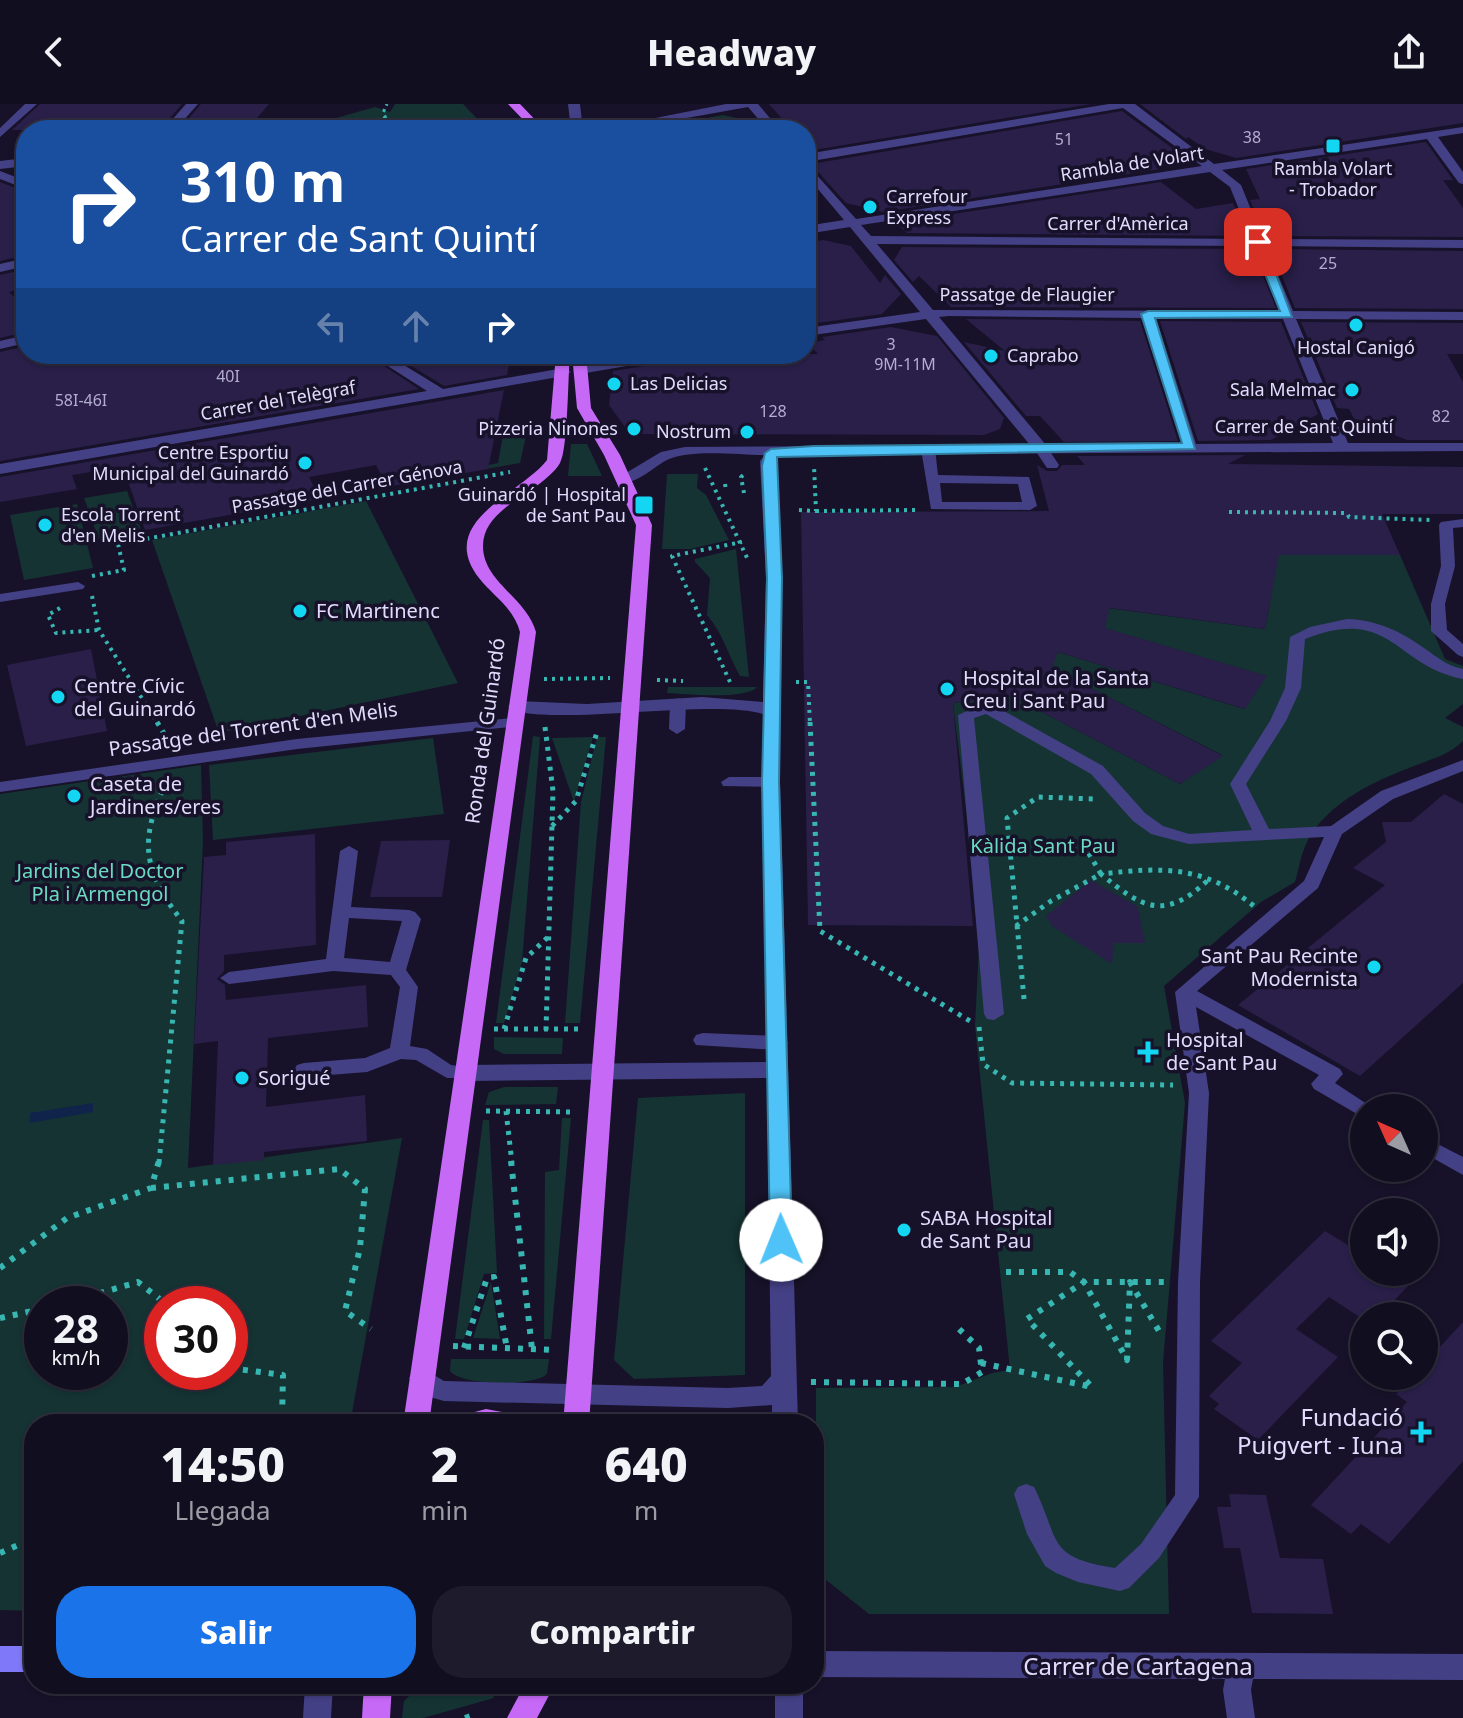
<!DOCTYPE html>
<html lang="es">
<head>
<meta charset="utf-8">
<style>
	:root { --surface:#110e1f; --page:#1e1c2c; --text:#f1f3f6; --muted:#9c9ca4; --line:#302e3d; --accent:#1a73e8 }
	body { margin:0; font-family:"Noto Sans",sans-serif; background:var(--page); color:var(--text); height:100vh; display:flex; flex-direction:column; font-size:30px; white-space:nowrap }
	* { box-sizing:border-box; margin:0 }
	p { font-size:26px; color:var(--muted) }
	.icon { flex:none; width:44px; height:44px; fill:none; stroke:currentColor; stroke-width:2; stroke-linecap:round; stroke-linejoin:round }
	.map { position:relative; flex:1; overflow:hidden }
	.details { position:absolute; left:24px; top:1310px; width:800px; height:280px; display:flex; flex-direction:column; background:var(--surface); border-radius:32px; box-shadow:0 2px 6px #0004,0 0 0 2px var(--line) }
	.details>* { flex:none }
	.hud { position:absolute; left:16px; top:16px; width:800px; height:244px; border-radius:32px; box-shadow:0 2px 6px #0004,0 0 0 2px var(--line); background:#1a4fa0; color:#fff; overflow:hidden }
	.needle { width:52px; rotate:315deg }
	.buttons { position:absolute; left:1350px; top:990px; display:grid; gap:16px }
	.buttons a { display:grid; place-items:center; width:88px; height:88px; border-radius:50%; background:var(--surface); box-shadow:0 2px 6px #0004,0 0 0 2px var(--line); font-size:40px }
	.speed { position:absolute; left:24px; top:1182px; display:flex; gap:16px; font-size:40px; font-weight:700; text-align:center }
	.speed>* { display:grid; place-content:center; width:104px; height:104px; border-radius:50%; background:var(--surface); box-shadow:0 2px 6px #0004,0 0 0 2px var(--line); line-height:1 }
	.speed small { font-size:20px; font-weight:400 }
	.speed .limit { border:12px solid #d22; background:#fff; color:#111 }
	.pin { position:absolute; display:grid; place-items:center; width:68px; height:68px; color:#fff; margin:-34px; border-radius:16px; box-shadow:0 4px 12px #0006 }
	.me { position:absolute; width:88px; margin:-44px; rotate:359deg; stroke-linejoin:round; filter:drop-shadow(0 0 6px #0008) }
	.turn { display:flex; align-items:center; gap:28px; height:168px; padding:0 32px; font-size:36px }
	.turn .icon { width:104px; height:104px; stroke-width:2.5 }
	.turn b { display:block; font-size:56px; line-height:68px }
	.lanes { display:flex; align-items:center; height:76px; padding:0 32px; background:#0003; justify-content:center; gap:40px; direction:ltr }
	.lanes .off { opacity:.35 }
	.eta { display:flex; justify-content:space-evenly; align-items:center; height:136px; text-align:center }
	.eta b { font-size:48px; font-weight:800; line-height:56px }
	.primary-button { display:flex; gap:16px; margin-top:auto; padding:16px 32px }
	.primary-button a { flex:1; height:92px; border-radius:32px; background:var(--accent); color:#fff; font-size:32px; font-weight:800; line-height:92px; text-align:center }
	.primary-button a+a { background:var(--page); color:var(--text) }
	header { display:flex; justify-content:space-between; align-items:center; height:104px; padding:0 32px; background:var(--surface); font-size:36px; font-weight:800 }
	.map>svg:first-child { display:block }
	.green { fill:#153333; fill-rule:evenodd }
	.water { fill:#10244b }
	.building { fill:#291f49 }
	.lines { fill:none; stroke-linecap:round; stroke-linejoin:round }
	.path-far3 { stroke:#37b6b2; stroke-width:3; stroke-dasharray:3 4; stroke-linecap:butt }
	.path-far2 { stroke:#37b6b2; stroke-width:4; stroke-dasharray:3 5; stroke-linecap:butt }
	.path-far1 { stroke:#37b6b2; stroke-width:5; stroke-dasharray:4 6; stroke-linecap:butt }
	.path { stroke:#37b6b2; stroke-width:6; stroke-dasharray:5 8; stroke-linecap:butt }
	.lane { fill:#444086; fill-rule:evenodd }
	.street { fill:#444086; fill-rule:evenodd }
	.secondary { fill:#7f78f8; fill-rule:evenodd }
	.primary { fill:#c669f7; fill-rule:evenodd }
	.route { fill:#4fc3f7; stroke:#337fa1; stroke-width:2 }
	.poi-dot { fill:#13d6f3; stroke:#171229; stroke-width:3 }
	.labels { text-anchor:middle; stroke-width:7; stroke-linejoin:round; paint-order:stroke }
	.number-label { font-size:16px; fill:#b3add0 }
	.far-street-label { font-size:18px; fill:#e1dcfd; stroke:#171229 }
	.far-poi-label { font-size:18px; fill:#e1dcfd; stroke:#171229; text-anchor:end }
	.poi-label { font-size:20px; fill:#e1dcfd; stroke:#171229; text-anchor:start }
	.street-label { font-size:20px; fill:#e1dcfd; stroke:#171229 }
	.park-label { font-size:20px; fill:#6adbc2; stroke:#171229 }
	.near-poi-label { font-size:24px; fill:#e1dcfd; stroke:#171229; text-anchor:end }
	.near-street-label { font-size:24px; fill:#e1dcfd; stroke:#171229 }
</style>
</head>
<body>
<header><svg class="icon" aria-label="back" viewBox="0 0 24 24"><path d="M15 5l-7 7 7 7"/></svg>Headway<svg class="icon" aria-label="share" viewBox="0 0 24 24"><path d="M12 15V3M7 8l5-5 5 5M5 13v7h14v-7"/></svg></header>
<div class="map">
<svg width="1463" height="1614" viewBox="0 0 1463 1614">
	<rect width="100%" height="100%" fill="#171229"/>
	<path class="green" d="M395 0H463L488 26H294L375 3 390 8Z
		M723 11 746 16 756 26H644Z
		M503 331 526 332 520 359 480 366 475 364 498 359Z
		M571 340H587L602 372H568Z
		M667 370H698L697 384 706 391 729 436 690 445H662Z
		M127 387 142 428 99 436 84 394Z
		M366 397 458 579 219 629 152 436Z
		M77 400 93 464 24 476 10 411Z
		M736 445 749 573 740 572C728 551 723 529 707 511L710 474 695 458V455Z
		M1056 451H1400L1445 555 1463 562V600L1445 614 1463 623V637C1447 652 1434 654 1414 662 1374 677 1329 698 1308 736 1301 749 1299 765 1295 778L1261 798 1164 882 1185 999 1163 1259 1169 1510H869L816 1468V1284L955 1283 992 1269 1010 1266 975 922 980 821 953 599 1011 592 1180 680 1222 651 1034 555 1048 545 1244 605 1266 572 1053 509 1062 498 1265 525 1271 493Z
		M668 583H757C746 596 687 590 667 589Z
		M533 632 540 633 522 858 504 919H496Z
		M593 633 574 698 552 634Z
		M597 633H606L580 919H565L581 698Z
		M433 634 444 710 213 736 209 661Z
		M201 661 203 738 188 1064 402 1034 350 1320H34V1507L0 1506V690ZM42 1200H110V1268H42ZM162 1200H230V1268H162Z
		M494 933 563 934 562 950H504L494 945Z
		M504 983H558L556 1000 485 1001 489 988Z
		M745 989V1271L634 1275 614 1256 638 994Z
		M562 1014H571L551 1235H544L545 1068 559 1066Z
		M483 1016H489L497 1169 484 1170 464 1235H455Z
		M491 1178 500 1235 473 1234Z
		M451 1255H549L547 1270C534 1283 461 1282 450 1267Z
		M486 1585 492 1587 494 1594 423 1614H402L404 1597 413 1588Z"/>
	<path class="water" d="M93 999V1008L30 1019V1009Z"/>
	<path class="building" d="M40 0H182L160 26H12Z
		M201 0H269L247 26H179Z
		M769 0H1091L808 47 806 26H792Z
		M1140 0H1463V19L1236 54 1205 45 1188 33 1186 35Z
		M1122 7 1176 47 1160 65 883 108 846 99 811 60Z
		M1426 38 1453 76H1443L1463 104V133L1265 132 1250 96 1260 95 1246 65Z
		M0 78 26 88V151L0 157Z
		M1161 78 1196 105 1233 99 1247 132 907 129 895 119Z
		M823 136 851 142 880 179 885 171 901 190 882 210 810 220 806 216V139Z
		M902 143 1252 145 1276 204 951 203 919 172 913 178 894 156Z
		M1271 145 1463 147V205L1295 204Z
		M26 165V183L9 188 26 205V228L0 234V171Z
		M966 215 1140 217 1178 337 1064 338 1040 312H1026L964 238 1005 247Z
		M1160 217 1281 218 1318 310 1271 336 1198 337Z
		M1301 218 1463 219V250H1447L1463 278V336H1407L1354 315 1349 305 1337 304Z
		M891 223 937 232 1004 314 1000 325 984 331 630 330 609 301 613 267 674 257 683 250H818L807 239 825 236 822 233Z
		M26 242V250H366L419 285 0 357V248Z
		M392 250H511L507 271 444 282Z
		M504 286 488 365 387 383 376 361 343 367 309 373 320 395 145 426 123 363 72 371 77 385 0 398V373Z
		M1245 351 1228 360 1463 363V410H1382L1400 451H1279L1265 525 1110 504 1105 524 1267 572 1245 605 1058 548 1052 564 1223 652 1180 680 1011 592 953 599 973 822 808 821 801 408 1049 407 1037 361 1047 367H1057L1062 361H1085L1077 352Z
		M91 545 107 627 26 642 7 561Z
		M1444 690 1463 700V879L1360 972 1238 901 1385 781 1353 764 1386 738 1382 718H1411Z
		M315 730 316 841 224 851V867L217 875 225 881 226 896 366 881 368 923 268 934 266 1003 365 991 367 1037 264 1048V1056L213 1061 218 937 194 940 204 753 226 751V738Z
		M450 736 442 793H370L381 737Z
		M1091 776 1138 803 1145 839H1114L1112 860 1052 822 1046 812Z
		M1325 1127 1364 1151V1168H1391L1410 1180 1379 1212H1358L1329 1193 1296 1225 1338 1253 1258 1336 1214 1305 1219 1300 1209 1292 1242 1259 1211 1237Z
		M1463 1218V1357L1389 1440 1361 1420 1351 1430 1311 1401 1407 1298 1396 1290 1413 1272H1424V1260Z
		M1229 1390 1266 1391 1280 1454 1323 1455 1333 1510 1252 1509 1240 1444H1224L1217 1403H1231Z"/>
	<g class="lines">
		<path class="path-far3" d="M386 14 383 9 387 0
			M321 26 386 14 412 26"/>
		<path class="path-far2" d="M705 364 748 456
			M725 380 726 386
			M744 389 741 373 747 368
			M799 406 816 407 814 362
			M816 407 919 406
			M1229 408 1347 409 1349 413 1430 416
			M92 472 124 466 118 440 510 368
			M92 492 99 526 158 620
			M60 504 48 511 56 529 99 526
			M544 575 610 574
			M657 576 683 577
			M730 578 672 452 742 438
			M796 578H808L810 620"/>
		<path class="path-far1" d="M157 618 171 641
			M810 618 820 827 970 917
			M545 623 553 687 546 926
			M552 722 576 697 597 628
			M1207 777C1164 817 1142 804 1101 770 1162 763 1205 761 1255 803
			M1016 822 1051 797 1101 770 1082 738
			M1024 895 1007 714 1038 693 1095 695
			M979 923 983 960 1012 979 1173 981
			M494 925H583
			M504 925 526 854 548 833
			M486 1007 575 1008
			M506 1007 512 1059
			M159 1059 182 817C143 767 138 736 167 677"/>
		<path class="path" d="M511 1057 532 1245
			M151 1084 339 1065 365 1085 360 1144 345 1207 371 1225
			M0 1164 67 1114 151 1084 159 1057
			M1006 1168H1070L1084 1178H1166
			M62 1200 138 1178 166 1200
			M0 1214 42 1205
			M453 1242 555 1246
			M464 1244 487 1174 494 1173 507 1245
			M981 1259 1092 1283 1027 1215 1084 1178 1127 1256 1130 1178 1159 1227 1164 1229
			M230 1264 283 1271 282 1316 278 1320
			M811 1278 962 1280 982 1268 979 1244 958 1224
			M0 1449 34 1434
			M465 1614 471 1612"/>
		<path class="lane" d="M1040 339 1045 340 1059 361 1057 364H1047L1033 343Z
			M928 341 935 345 938 371 1029 373 1037 402 1030 406 931 405 921 345ZM940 379 1018 380 1022 398H942Z
			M1463 415V423L1453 424 1455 462 1445 500 1447 526 1463 540V553L1458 551 1431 527V500L1441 462 1439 421 1441 418Z
			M78 478 85 482 83 485 0 498V490Z
			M1347 515C1377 516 1400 527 1424 544 1437 553 1447 562 1463 565V575C1394 562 1392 501 1305 535L1301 584 1286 617 1246 680 1269 725 1331 722 1381 687 1463 656V667L1393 695 1342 730 1318 784 1197 887 1340 965 1343 970 1335 979 1373 1004H1364V1012L1357 1010 1314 985 1311 980 1319 971 1196 903 1209 989 1200 1178 1199 1393 1159 1454 1129 1484 1120 1487 1078 1478 1056 1469 1045 1462 1027 1430 1014 1390 1018 1383 1026 1380 1034 1383C1061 1437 1045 1453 1115 1464L1141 1440 1175 1391 1178 1178 1189 989 1175 888 1304 777 1324 733 1189 740 1151 730 1133 717 1091 670 986 610 974 614 1004 910 994 916 987 915 984 910 958 611 981 601H993L1103 662 1145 709 1163 722 1189 730 1252 726 1230 680 1270 617 1285 584 1290 533 1310 523Z
			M678 594 686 599 685 625 677 630 669 625 670 599Z
			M513 614 521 619 519 622 297 645 0 688V678L297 635Z
			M729 673H771L779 678 771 683 723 682 721 678Z
			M349 742 358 747 351 803 409 806 415 808 421 815 406 866 418 883 410 942 427 945 451 961 474 964 477 969 474 974H447L416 956 401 955 367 968 304 973 297 971 294 966 297 961 304 959 365 954 390 944 400 883 391 871 333 867 229 880 220 874 229 868 326 855 340 747ZM349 814 402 817 390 858 344 854Z
			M703 929 778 932 785 934 788 939 785 944 778 946 696 941 693 936 696 931Z
			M1424 1033 1463 1053V1071L1424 1049Z"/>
		<path class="street" d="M25 0H37L0 33V24Z
			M186 0H198L175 26H163Z
			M568 0H580L583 26H571Z
			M726 0H758L780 26H768L748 3 620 26H595Z
			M1109 0H1135L1214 60 1463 23V29L1438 33 1463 68V80L1459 79 1427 35 1222 66 1241 81 1263 135 1463 136V144L1266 142 1293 207 1463 208V216L1296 215 1348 339H1463V347L780 351 776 357 782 474 780 678 798 1320H772V1301L728 1304 444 1297 423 1291 409 1274 413 1267 422 1264 444 1277 728 1284 762 1282 771 1272 767 974 467 977 459 974 456 969 459 964 467 961 766 958 763 610C712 593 532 626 508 602L517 597 587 600 702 593 763 598 766 474 760 357 765 351C739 351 693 345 669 355 654 362 636 382 619 378L616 375 661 348 685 343 1030 341 926 215 806 232V224L920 208 850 123 806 130V122L844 116 806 71V59L856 115 1202 62 1123 4 806 58V50ZM1210 68 1230 83 1251 135 871 132 861 121ZM877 140 1254 142 1280 207 933 206ZM949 212 1142 214 1182 340 1046 341 939 213ZM1156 214 1283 215 1333 339 1196 340Z
			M26 54V62L0 65V57Z
			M0 67 26 77V85L0 75Z
			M26 154V162L0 168V160Z
			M26 231V239L0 245V237Z
			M369 250H386L443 285 564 264 571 268 564 272 0 370V360L427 287Z
			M649 250H680L673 254 580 270 573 266 580 262Z
			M814 1547 1463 1550V1576L1253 1575 1251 1586 1255 1614H1227L1223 1586 1225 1575 814 1573Z
			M305 1580H333L331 1614H303Z
			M775 1580H803V1614H775Z"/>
		<path class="secondary" d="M0 1542H34V1568H0Z"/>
		<path class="primary" d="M508 0H520L545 26H533Z
			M556 250H570C568 271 568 346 560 359 542 389 483 402 483 442 483 478 527 494 536 528L429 1320H403L520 528C513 503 494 493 479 474 435 417 521 390 547 356Z
			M572 250H586L591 304 620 351 652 421 589 1320H563L636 421 604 351 577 304Z
			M486 1305 528 1313 532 1320H452L456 1313Z
			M364 1580H392L390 1614H362Z
			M525 1580H555L537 1614H507Z"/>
	</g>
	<path class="route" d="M1258 135 1264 138 1292 213 1155 214 1195 345 777 353 782 474 779 678 792 1136 789 1141H773L770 1136 762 678 767 474 762 362 765 349 771 345 814 342 1182 339 1141 210 1148 207H1280L1252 138Z"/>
	<g class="poi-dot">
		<rect x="1325" y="34" width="16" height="16" rx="4"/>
		<circle cx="870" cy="103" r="8"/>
		<circle cx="1356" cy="221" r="8"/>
		<circle cx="991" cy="252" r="8"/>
		<circle cx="614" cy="280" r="8"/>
		<circle cx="1352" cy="286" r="8"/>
		<circle cx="634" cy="325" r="8"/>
		<circle cx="747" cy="328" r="8"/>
		<circle cx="305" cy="359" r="8"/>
		<rect x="634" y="391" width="20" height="20" rx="4"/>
		<circle cx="45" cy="421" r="8"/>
		<circle cx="300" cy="507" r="8"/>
		<circle cx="947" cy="585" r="8"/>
		<circle cx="58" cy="593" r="8"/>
		<circle cx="74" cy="692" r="8"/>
		<circle cx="1374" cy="863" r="8"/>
		<path d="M1144 936h8v8h8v8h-8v8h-8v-8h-8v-8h8z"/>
		<circle cx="242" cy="974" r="8"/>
		<circle cx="904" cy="1126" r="8"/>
		<path d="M1417 1316h8v8h8v8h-8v8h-8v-8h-8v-8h8z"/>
	</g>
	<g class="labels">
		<g class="number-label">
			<text x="1252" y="39">38</text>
			<text x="1064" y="41">51</text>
			<text x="1328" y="165">25</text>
			<text x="891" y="246">3</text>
			<text x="905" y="266">9M-11M</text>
			<text x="228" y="278">40I</text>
			<text x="81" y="302">58I-46I</text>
			<text x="773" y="313">128</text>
			<text x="1441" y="318">82</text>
		</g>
		<g class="far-street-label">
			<text transform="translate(1132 60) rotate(-9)" y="6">Rambla de Volart</text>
			<text x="1118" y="126">Carrer d'Amèrica</text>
			<text x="1027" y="197">Passatge de Flaugier</text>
			<text transform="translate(278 297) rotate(-10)" y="6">Carrer del Telègraf</text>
			<text x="1304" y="329">Carrer de Sant Quintí</text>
			<text transform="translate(347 383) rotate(-10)" y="6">Passatge del Carrer Génova</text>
		</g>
		<g class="far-poi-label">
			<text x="1333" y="71" text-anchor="middle">Rambla Volart<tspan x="1333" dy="21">- Trobador</tspan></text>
			<text x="886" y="99" text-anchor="start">Carrefour<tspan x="886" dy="21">Express</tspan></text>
			<text x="1356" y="250" text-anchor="middle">Hostal Canigó</text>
			<text x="1007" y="258" text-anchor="start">Caprabo</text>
			<text x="630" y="286" text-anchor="start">Las Delicias</text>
			<text x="1336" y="292">Sala Melmac</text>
			<text x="618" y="331">Pizzeria Ninones</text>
			<text x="731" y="334">Nostrum</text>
			<text x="289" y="355">Centre Esportiu<tspan x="289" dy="21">Municipal del Guinardó</tspan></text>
			<text x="626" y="397">Guinardó | Hospital<tspan x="626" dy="21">de Sant Pau</tspan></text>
			<text x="61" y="417" text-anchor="start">Escola Torrent<tspan x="61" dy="21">d'en Melis</tspan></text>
		</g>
		<g class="poi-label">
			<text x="316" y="514">FC Martinenc</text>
			<text x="963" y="581">Hospital de la Santa<tspan x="963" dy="23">Creu i Sant Pau</tspan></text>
			<text x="74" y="589">Centre Cívic<tspan x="74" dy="23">del Guinardó</tspan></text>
			<text x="90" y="687">Caseta de<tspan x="90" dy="23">Jardiners/eres</tspan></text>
			<text x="1358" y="859" text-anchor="end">Sant Pau Recinte<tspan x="1358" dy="23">Modernista</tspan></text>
			<text x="1166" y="943">Hospital<tspan x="1166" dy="23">de Sant Pau</tspan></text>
			<text x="258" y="981">Sorigué</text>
			<text x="920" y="1121">SABA Hospital<tspan x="920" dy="23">de Sant Pau</tspan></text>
		</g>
		<g class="street-label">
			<text transform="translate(253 625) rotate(-8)" y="7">Passatge del Torrent d'en Melis</text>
			<text transform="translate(485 627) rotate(-82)" y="7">Ronda del Guinardó</text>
		</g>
		<g class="park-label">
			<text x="1043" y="749">Kàlida Sant Pau</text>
			<text x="100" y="774">Jardins del Doctor<tspan x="100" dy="23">Pla i Armengol</tspan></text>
		</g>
		<g class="near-poi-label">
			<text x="1403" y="1322">Fundació<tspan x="1403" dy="28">Puigvert - Iuna</tspan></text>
		</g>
		<g class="near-street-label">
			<text x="1138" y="1571">Carrer de Cartagena</text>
		</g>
	</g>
</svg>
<div class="buttons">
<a><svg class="needle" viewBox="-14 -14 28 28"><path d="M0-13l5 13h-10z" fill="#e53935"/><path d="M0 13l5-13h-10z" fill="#9c9ca4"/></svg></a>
<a><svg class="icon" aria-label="sound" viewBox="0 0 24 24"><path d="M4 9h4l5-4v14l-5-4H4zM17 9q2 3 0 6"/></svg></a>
<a><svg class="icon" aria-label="search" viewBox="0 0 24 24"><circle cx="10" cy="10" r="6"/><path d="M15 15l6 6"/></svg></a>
</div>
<div class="speed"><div>28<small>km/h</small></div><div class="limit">30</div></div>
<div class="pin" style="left:1258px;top:138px;background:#d93025"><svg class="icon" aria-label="arrive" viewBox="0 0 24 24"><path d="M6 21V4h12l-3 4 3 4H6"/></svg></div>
<svg class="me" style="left:781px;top:1136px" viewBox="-20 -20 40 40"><circle r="19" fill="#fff"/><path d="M0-13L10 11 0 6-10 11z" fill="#4fc3f7"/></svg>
<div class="hud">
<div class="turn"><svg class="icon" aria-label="right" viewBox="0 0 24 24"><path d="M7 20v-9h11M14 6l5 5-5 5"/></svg><div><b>310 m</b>Carrer de Sant Quintí</div></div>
<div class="lanes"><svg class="icon off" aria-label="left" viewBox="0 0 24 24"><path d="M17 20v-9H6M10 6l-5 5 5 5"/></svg><svg class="icon off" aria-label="ahead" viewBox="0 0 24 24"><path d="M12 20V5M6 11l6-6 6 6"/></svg><svg class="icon" aria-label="right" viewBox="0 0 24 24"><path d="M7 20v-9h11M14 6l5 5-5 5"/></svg></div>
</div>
<section class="details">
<div class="eta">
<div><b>14:50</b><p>Llegada</p></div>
<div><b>2</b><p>min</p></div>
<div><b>640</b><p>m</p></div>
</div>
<div class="primary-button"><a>Salir</a><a>Compartir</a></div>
</section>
</div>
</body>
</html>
